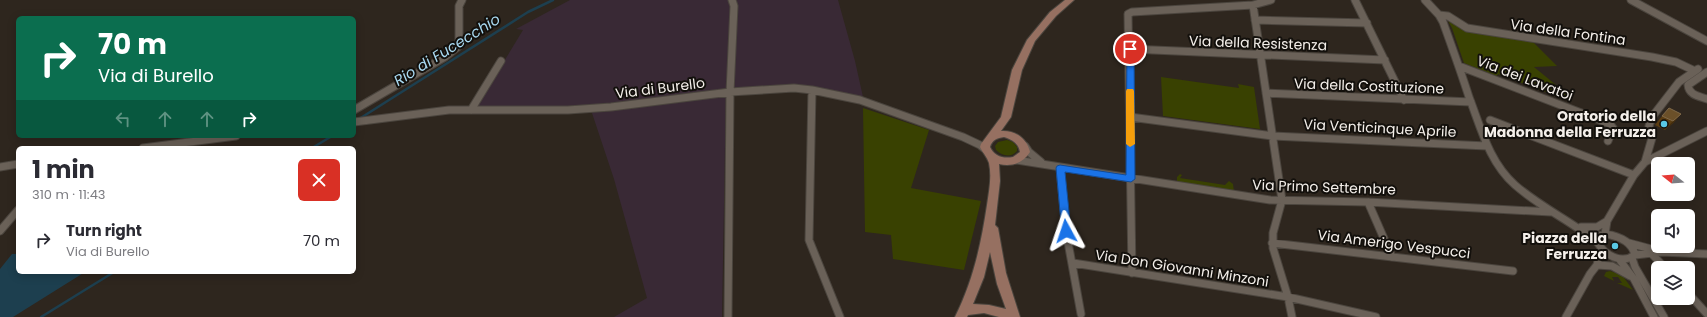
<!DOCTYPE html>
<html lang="en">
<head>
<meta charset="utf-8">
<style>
	:root { --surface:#fff; --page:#f2f2f3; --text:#2b2b33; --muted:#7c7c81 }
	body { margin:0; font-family:Poppins,sans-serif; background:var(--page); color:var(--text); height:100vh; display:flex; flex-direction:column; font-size:15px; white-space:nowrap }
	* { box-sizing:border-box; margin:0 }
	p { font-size:13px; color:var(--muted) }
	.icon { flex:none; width:22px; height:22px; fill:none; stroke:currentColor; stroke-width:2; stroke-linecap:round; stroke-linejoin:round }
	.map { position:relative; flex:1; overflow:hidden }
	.sheet { position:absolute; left:16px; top:146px; width:340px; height:128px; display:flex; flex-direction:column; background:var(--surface); border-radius:6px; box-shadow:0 2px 10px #0003 }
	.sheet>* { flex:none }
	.hud { position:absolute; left:16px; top:16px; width:340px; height:122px; border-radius:6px; box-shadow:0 2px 10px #0003; background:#0b6e4f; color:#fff; overflow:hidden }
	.needle { width:26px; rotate:287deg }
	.tools { position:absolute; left:1651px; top:157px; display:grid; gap:8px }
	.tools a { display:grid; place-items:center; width:44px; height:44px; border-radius:6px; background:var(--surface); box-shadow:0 2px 10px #0003; font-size:20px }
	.pin { position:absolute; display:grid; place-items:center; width:34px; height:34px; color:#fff; margin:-17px; border:2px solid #fff; border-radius:50%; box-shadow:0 1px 4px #0007 }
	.me { position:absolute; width:44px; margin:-22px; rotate:355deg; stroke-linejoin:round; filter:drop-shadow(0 0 3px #0008) }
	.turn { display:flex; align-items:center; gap:14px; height:84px; padding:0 16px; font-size:18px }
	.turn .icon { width:52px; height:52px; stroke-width:2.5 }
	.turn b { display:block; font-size:28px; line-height:34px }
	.lanes { display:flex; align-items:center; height:38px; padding:0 16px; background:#0003; justify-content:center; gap:20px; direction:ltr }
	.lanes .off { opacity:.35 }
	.round { display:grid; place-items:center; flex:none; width:42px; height:42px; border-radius:6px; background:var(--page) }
	.headline { display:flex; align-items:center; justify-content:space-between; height:68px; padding:0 16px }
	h1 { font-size:24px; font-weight:700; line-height:30px }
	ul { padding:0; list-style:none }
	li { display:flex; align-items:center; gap:12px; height:52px; padding:0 16px }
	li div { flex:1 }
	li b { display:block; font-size:15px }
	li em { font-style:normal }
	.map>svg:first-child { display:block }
	.industrial { fill:#392935 }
	.green { fill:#394101 }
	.water { fill:#1d3f4f }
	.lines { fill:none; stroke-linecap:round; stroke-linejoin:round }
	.stream { stroke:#1d3f4f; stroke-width:2.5 }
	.minor-casing { stroke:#4b453e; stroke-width:9 }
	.secondary-casing { stroke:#4b453e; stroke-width:2 }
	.minor { stroke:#6a6158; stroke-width:7 }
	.secondary { fill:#967061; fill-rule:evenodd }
	.wall { fill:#5b3d12 }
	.shaded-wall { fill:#422c0d }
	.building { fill:#6b5029; stroke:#806948 }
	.route { fill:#1a73e8; stroke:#114b97 }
	.slow { fill:#f59e0b }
	.poi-dot { fill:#59c8e4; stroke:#13100c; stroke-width:1.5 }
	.labels { text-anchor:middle; stroke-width:4; stroke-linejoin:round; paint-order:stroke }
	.street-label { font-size:14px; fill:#f4efea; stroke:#13100c }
	.poi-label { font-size:14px; font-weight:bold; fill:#f4efea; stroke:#13100c; text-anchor:end }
	.water-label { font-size:15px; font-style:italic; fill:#a9d9f1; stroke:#13100c }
</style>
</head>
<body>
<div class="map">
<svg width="1707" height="317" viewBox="0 0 1707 317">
	<rect width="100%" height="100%" fill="#2e261e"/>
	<path class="industrial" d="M570 0H838L855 61 863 97 801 85 726 89 722 317H614L647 298 614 179 592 113 472 114 523 30 516 29Z"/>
	<path class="green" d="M1447 19 1466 29 1533 42 1557 66 1534 67 1572 98 1567 100 1498 74 1497 76 1464 63 1452 28Z
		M1161 77 1239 88 1238 84 1254 87 1260 129 1163 116Z
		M863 108 929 130 911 188 981 201 964 270 893 259 891 235 865 232Z
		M1007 140 1013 142 1017 147V151C1011 158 1002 156 996 150L995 146 998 142Z
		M1180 174 1182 175 1180 178 1225 185 1229 181 1233 184 1234 192 1177 183V177Z
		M1610 271 1622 275 1633 290 1617 283H1622L1618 277H1612L1614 281 1604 276 1606 272Z"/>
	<path class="water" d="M12 254H18V272H85L13 317H0V269Z"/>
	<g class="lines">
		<path class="stream" d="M359 119 528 12 553 0
			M312 148 332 136
			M41 317 114 272"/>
		<defs>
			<path id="minor" d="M1355 0 1404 100
				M1425 0 1439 15 1443 22C1452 47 1461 72 1469 97 1481 128 1489 162 1515 185 1540 207 1571 221 1597 242
				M1631 0 1707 41
				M1253 5 1282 200 1273 233V248L1288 297 1292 317
				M1439 15 1448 16 1467 28 1652 57 1676 62 1695 71
				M1255 20 1367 23
				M1130 49 1385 60
				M1459 66 1610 124 1613 128 1608 141
				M1707 72 1688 85C1689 95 1698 96 1707 99
				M812 90 809 240 840 317
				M1266 93 1471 102
				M354 110 445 57 459 46V6L462 0
				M471 110 501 61
				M1130 117 1273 136 1487 146
				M1490 120 1634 175
				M354 122 449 110H568L611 107 730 92 794 88 812 90 860 100 963 137 980 145 986 150
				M1025 146 1029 152 1041 162
				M143 148 236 136
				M1016 160 1270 200 1368 202 1551 212
				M1645 162 1652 138 1649 126 1652 117 1679 82 1698 69
				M0 167 18 164
				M1060 168 1066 231 1081 314
				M1368 202 1392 257
				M1581 227H1597L1607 221
				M0 231 18 210
				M1605 234 1607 221 1634 175 1645 162 1707 131
				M1605 234C1618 236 1632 241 1635 255 1621 265 1605 255 1597 242L1598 236Z
				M1272 243 1513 271
				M1629 243 1655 250
				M1651 253 1665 268
				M1635 255 1661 252 1707 254
				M1632 258 1635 267 1664 317
				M1619 259 1634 279 1654 317
				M1073 263 1288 297 1376 317
				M1597 265 1612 266 1630 276
				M1132 273 1128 14 1132 12 1253 5 1271 0
				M1688 293 1707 314
				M728 317 730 92 734 6 732 0
				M1566 317 1590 274 1597 265 1601 249"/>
			<path id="secondary" d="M1065 0H1074L1056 16 1035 41 1022 70 1011 117 1001 131C1016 130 1027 139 1030 152 1023 163 1012 167 999 164L1000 181 995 225 998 228 1006 273 1020 317H999L984 313 968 315 967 317H955C973 281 981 245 987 205 989 191 992 177 989 163 987 157 983 153 980 147L981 144 1001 117 1012 70 1027 40 1050 12ZM1004 137C1013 140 1018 143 1020 152L1013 157C1003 159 994 156 990 147 992 140 997 138 1004 137ZM990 252 997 284 1006 309 989 305 973 304 984 277Z"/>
		</defs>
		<use href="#minor" class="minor-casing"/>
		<use href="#secondary" class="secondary-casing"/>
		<use href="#minor" class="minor"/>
		<use href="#secondary" class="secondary"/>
	</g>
	<path class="wall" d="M1681 114 1673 123 1665 130 1655 125 1662 116Z"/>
	<path class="shaded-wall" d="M1681 114 1673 123 1665 130 1673 121Z"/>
	<path class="building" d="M1669 108 1681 114 1673 121 1662 116Z"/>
	<path class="route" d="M1127 47H1130L1134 49 1135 179 1131 182 1065 172 1071 231 1069 234H1062L1056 168 1057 166 1060 165 1126 175Z"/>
	<path class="slow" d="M1127 89H1133L1134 91 1135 144 1130 147 1126 144V91Z"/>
	<g class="poi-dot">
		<circle cx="1664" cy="124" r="4"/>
		<circle cx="1615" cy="246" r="4"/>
	</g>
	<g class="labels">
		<g class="street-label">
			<text transform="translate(1568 32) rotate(8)" y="5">Via della Fontina</text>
			<text transform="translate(1258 43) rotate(2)" y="5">Via della Resistenza</text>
			<text transform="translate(1525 78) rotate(21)" y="5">Via dei Lavatoi</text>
			<text transform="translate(1369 86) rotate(2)" y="5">Via della Costituzione</text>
			<text transform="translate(660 88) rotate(-7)" y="5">Via di Burello</text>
			<text transform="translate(1380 128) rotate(3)" y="5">Via Venticinque Aprile</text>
			<text transform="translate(1324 187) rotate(2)" y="5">Via Primo Settembre</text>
			<text transform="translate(1394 244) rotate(7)" y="5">Via Amerigo Vespucci</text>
			<text transform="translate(1182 268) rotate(9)" y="5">Via Don Giovanni Minzoni</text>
		</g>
		<g class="poi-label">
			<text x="1656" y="121">Oratorio della<tspan x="1656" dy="16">Madonna della Ferruzza</tspan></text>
			<text x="1607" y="243">Piazza della<tspan x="1607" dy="16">Ferruzza</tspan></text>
		</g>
		<g class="water-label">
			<text transform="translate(447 50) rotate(-32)" y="5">Rio di Fucecchio</text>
		</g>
	</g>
</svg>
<div class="tools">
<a><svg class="needle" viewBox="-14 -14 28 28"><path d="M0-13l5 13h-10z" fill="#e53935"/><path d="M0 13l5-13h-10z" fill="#7c7c81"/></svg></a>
<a><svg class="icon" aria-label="sound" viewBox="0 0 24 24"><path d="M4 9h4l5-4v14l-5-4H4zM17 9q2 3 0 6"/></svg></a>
<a><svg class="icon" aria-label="layers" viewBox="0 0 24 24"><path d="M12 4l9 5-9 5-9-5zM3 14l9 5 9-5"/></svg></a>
</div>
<div class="pin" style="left:1130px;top:49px;background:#d93025"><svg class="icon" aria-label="arrive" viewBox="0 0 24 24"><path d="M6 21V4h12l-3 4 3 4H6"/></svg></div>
<svg class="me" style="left:1066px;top:231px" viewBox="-20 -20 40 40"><path d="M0-17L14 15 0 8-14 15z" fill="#1a73e8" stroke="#fff" stroke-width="4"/></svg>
<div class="hud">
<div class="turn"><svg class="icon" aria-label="right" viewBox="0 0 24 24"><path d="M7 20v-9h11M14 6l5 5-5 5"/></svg><div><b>70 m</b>Via di Burello</div></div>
<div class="lanes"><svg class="icon off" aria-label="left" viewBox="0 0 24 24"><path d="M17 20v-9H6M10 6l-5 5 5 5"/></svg><svg class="icon off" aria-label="ahead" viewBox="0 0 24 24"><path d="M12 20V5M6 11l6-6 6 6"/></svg><svg class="icon off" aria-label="ahead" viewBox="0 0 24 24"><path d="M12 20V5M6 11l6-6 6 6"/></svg><svg class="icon" aria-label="right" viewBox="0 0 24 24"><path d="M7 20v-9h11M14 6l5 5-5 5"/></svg></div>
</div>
<section class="sheet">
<div class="headline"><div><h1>1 min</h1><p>310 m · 11:43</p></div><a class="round" style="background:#d93025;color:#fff"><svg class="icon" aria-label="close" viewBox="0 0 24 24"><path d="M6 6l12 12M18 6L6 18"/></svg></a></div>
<ul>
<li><svg class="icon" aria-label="right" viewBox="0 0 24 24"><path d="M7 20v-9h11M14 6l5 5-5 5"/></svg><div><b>Turn right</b><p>Via di Burello</p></div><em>70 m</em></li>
</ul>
</section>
</div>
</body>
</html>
